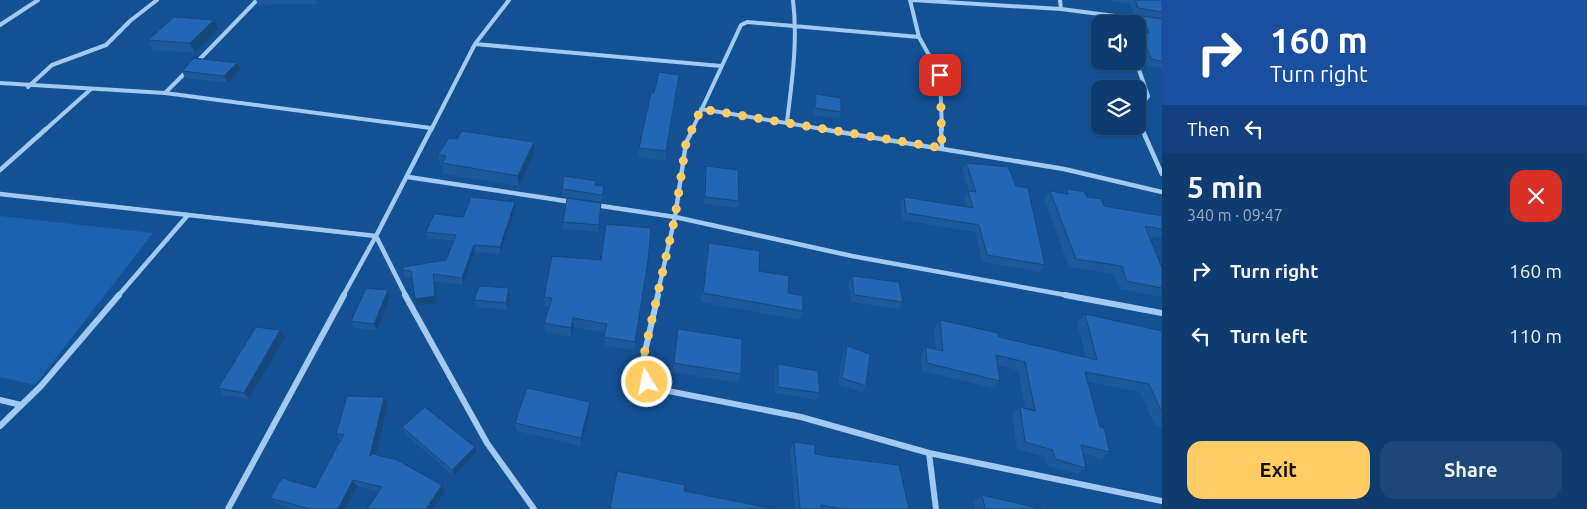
<!DOCTYPE html>
<html lang="en">
<head>
<meta charset="utf-8">
<style>
	:root { --surface:#0e3c6f; --page:#1c4777; --text:#f1f3f6; --muted:#9badc3; --line:#2e5682; --accent:#ffcd63 }
	body { margin:0; font-family:Ubuntu,sans-serif; background:var(--page); color:var(--text); height:100vh; display:flex; flex-direction:column; font-size:19px; white-space:nowrap }
	* { box-sizing:border-box; margin:0 }
	p { font-size:16px; color:var(--muted) }
	.icon { flex:none; width:28px; height:28px; fill:none; stroke:currentColor; stroke-width:2; stroke-linecap:round; stroke-linejoin:round }
	.map { position:relative; flex:1; overflow:hidden }
	.panel { display:flex; flex-direction:column; background:var(--surface); width:425px }
	.panel>* { flex:none }
	.guide { background:#1a4fa0; color:#fff; overflow:hidden }
	.tools { position:absolute; left:1091px; top:15px; display:grid; gap:10px }
	.tools a { display:grid; place-items:center; width:55px; height:55px; border-radius:10px; background:var(--surface); box-shadow:0 1px 4px #0004,0 0 0 1px var(--line); font-size:25px }
	.pin { position:absolute; display:grid; place-items:center; width:42px; height:42px; color:#fff; margin:-21px; border-radius:10px; box-shadow:0 2px 8px #0006 }
	.me { position:absolute; width:55px; margin:-28px; rotate:350deg; stroke-linejoin:round; filter:drop-shadow(0 0 4px #0008) }
	.turn { display:flex; align-items:center; gap:18px; height:105px; padding:0 25px; font-size:22px }
	.turn .icon { width:65px; height:65px; stroke-width:2.5 }
	.turn b { display:block; font-size:35px; line-height:42px }
	.then { display:flex; align-items:center; height:48px; padding:0 25px; background:#0003; gap:10px; font-size:19px }
	.round { display:grid; place-items:center; flex:none; width:52px; height:52px; border-radius:15px; background:var(--page) }
	.head { display:flex; align-items:center; justify-content:space-between; height:85px; padding:0 25px }
	h1 { font-size:30px; font-weight:700; line-height:38px }
	.button { display:flex; gap:10px; margin-top:auto; padding:10px 25px }
	.button a { flex:1; height:58px; border-radius:15px; background:var(--accent); color:#111; font-size:20px; font-weight:700; line-height:58px; text-align:center }
	.button a+a { background:var(--page); color:var(--text) }
	ul { padding:0; list-style:none }
	li { display:flex; align-items:center; gap:15px; height:65px; padding:0 25px }
	li div { flex:1 }
	li b { display:block; font-size:19px }
	li em { font-style:normal }
	main { display:flex; flex:1; min-height:0 }
	.map>svg:first-child { display:block }
	.green { fill:#1b62ae }
	.lines { fill:none; stroke-linecap:round; stroke-linejoin:round }
	.minor-far2 { stroke:#a2c9f2; stroke-width:4 }
	.minor-far1 { stroke:#a2c9f2; stroke-width:4.5 }
	.minor { stroke:#a2c9f2; stroke-width:6 }
	.wall { fill:#1c599a }
	.shaded-wall { fill:#17487d }
	.building { fill:#2167b3; stroke:#17487d }
	.route { stroke:#ffcd63; stroke-width:9; stroke-dasharray:0 16.2 }
</style>
</head>
<body>
<main>
<div class="map">
<svg width="1162" height="509" viewBox="0 0 1162 509">
	<rect width="100%" height="100%" fill="#135094"/>
	<path class="green" d="M0 216 153 233 35 385 0 377Z"/>
	<g class="lines">
		<path class="minor-far2" d="M910 0 919 37 940 75 942 130
			M912 0 1061 9 1146 20
			M1060 0 1061 9
			M1115 16 1118 24
			M0 25 38 0
			M475 44 721 66
			M1136 61 1148 96C1140 107 1137 117 1143 130
			M196 63 257 0
			M0 83 165 93 431 128
			M28 87 52 65 106 45 130 21 157 0
			M165 93 188 70
			M701 109 829 130
			M787 122C792 81 798 41 793 0
			M45 130 91 89
			M431 130 475 44 509 0
			M692 130 741 25 747 22 919 37"/>
		<path class="minor-far1" d="M821 129 1064 169 1162 192
			M941 129 942 148
			M1142 129 1162 174
			M0 170 46 129
			M408 177 572 202
			M0 194 376 236 431 129
			M595 205 675 217 852 256 1071 296
			M376 236 406 296
			M118 296 188 215
			M343 296 376 236
			M657 296 675 217 686 143 693 129"/>
		<path class="minor" d="M405 295 487 443 534 509
			M658 295 641 369 647 382 663 390 801 417 929 453 1162 501
			M1065 295 1162 313
			M0 400 21 405
			M0 426 41 386 119 295
			M929 453 936 509
			M228 509 344 295"/>
	</g>
	<path class="wall" d="M256 0H315L317 4 258 5Z
		M1106 0H1162V68L1146 66 1138 41V38L1141 32 1137 23 1142 16 1148 17 1134 15 1130 4Z
		M219 29 195 53 153 50 148 40Z
		M240 70 228 83 185 78 182 71Z
		M678 84 665 161 638 157 639 148 654 93Z
		M816 94 841 112 839 119 813 115 814 101Z
		M457 139 534 142 535 152 519 186 444 174 442 166 440 165 438 155Z
		M966 163 1045 265 1039 272 982 262 975 232 903 220 900 204 904 197 967 207 964 198 968 191H969L962 170Z
		M706 166 739 201 737 208 704 204V173Z
		M596 181V185L603 193 602 202 562 196V189Z
		M1066 189 1087 197 1104 206 1162 216V238L1149 236 1162 268V297L1120 289 1114 274 1069 267 1044 199 1050 191 1063 193Z
		M515 202 516 209 500 254 475 252 463 285 434 281 437 303 417 306 415 299 412 278 405 277 403 270 446 260 454 241 428 238 426 232 463 217Z
		M601 210 598 232 563 229V222Z
		M709 243 759 271 788 293 803 311 799 320 701 302 707 252Z
		M647 270 634 350 604 345 605 333 574 327 571 337 545 332 544 323 549 306H545L544 297Z
		M852 276 903 302 898 309 851 302 848 283Z
		M509 288 510 295 507 310 476 307 474 300Z
		M388 290 390 297 377 330 354 328 351 321Z
		M1085 314 1162 331V427L1155 426 1140 392 1088 382 1100 427 1110 452 1101 459 1084 454 1086 468 1077 474 1047 466 1045 457 1017 449 1012 414 1020 407 1025 408 1018 370 997 365 1000 381 993 388 922 371 921 355 926 347 936 349 934 328 940 320 999 337 1086 358 1077 322Z
		M678 329 741 374 738 383 672 372Z
		M285 337 249 399 223 395 218 388Z
		M847 346 866 386 862 392 838 385 843 353Z
		M778 364 820 393 816 400 775 393V371Z
		M384 397 388 404 376 454 445 491 379 492 357 486 346 509H293L276 504 270 498 315 488 340 441 336 434Z
		M590 411 581 446 517 431 515 423Z
		M402 427 476 453 454 476 405 434Z
		M794 442 815 454 909 509H795L790 449Z
		M982 495 1042 509H975L974 502Z"/>
	<path class="shaded-wall" d="M214 20 219 29 195 53 190 43Z
		M237 63 240 70 228 83 224 76Z
		M534 142 535 152 519 186 518 176Z
		M515 202 516 209 500 254V247Z
		M474 245 475 252 463 285 462 278Z
		M433 274 434 281 437 303 417 306 415 299Z
		M509 288 510 295 507 310 506 303Z
		M388 290 390 297 377 330 374 324Z
		M573 318 574 327 571 337V328Z
		M280 330 285 337 249 399 244 393Z
		M384 397 388 404 374 463 370 456Z
		M590 402V411L581 446V438Z
		M475 447 476 453 454 476 452 470Z
		M353 480 357 486 346 509H338Z
		M442 485 445 491 433 509H426Z"/>
	<path class="building" d="M1135 0H1162V12L1138 8Z
		M1142 16 1162 19V61L1151 59 1141 32 1149 33Z
		M174 17 214 20 190 43 148 40Z
		M194 58 237 63 224 76 182 71Z
		M659 72 679 75 666 151 639 148 651 93H654Z
		M816 94 841 98V112L815 108Z
		M462 131 534 142 518 176 442 163 446 156 438 155 449 138 457 139Z
		M966 163 1008 167 1016 186 1028 188 1045 265 987 255 979 225 906 213 904 197 973 208 968 191 976 192Z
		M706 166 738 170 739 201 705 197Z
		M564 176 596 181 595 185 604 186 602 195 562 189Z
		M1066 189 1085 192 1087 197 1101 199 1104 206 1162 216V229L1145 226 1162 268V288L1127 281 1122 266 1076 259 1050 191 1068 194Z
		M471 197 515 202 500 247 474 245 462 278 433 274 435 296 415 299 411 271 403 270V267L446 260 456 235 426 232 434 214 463 217Z
		M567 198 601 203 599 225 563 222Z
		M606 224 651 228 648 261 635 342 604 337 607 324 573 318 571 328 544 323 552 298 544 297 552 256 601 260Z
		M709 243 760 251 759 271 789 276 788 293 803 296V311L703 293Z
		M852 276 899 282 903 302 854 295Z
		M479 286 509 288 506 303 474 300Z
		M366 288 388 290 374 324 351 321Z
		M1085 314 1162 331V413L1149 384 1085 372 1100 427 1104 428 1110 452 1081 445 1086 468 1055 459 1053 450 1025 442 1020 407 1035 411 1025 362 996 355 1000 381 927 363 926 347 943 351 940 320 998 333 999 337 1097 360Z
		M256 327 280 330 244 393 218 388Z
		M678 329 742 339 741 374 674 363Z
		M847 346 870 354 866 386 842 378Z
		M778 364 818 371 820 393 778 387Z
		M527 388 590 402 581 438 515 423Z
		M347 396 384 397 370 456 373 454 397 460 442 485 426 509H367L382 487 353 480 338 509H310L270 498 282 478 315 488 344 434H336Z
		M425 407 475 447 452 470 402 427Z
		M794 442 815 445V454L826 456 899 465 909 509H845L821 505V509H800Z
		M617 471 685 485 684 491 774 509H610Z
		M982 495 1042 509H985Z"/>
	<g class="lines">
		<path class="route" d="M647 382 641 368 675 217 686 143 701 109 942 148 940 75"/>
	</g>
</svg>
<div class="tools">
<a><svg class="icon" aria-label="sound" viewBox="0 0 24 24"><path d="M4 9h4l5-4v14l-5-4H4zM17 9q2 3 0 6"/></svg></a>
<a><svg class="icon" aria-label="layers" viewBox="0 0 24 24"><path d="M12 4l9 5-9 5-9-5zM3 14l9 5 9-5"/></svg></a>
</div>
<div class="pin" style="left:940px;top:75px;background:#d93025"><svg class="icon" aria-label="arrive" viewBox="0 0 24 24"><path d="M6 21V4h12l-3 4 3 4H6"/></svg></div>
<svg class="me" style="left:647px;top:382px" viewBox="-20 -20 40 40"><circle r="17" fill="#ffcd63" stroke="#fff" stroke-width="3"/><path d="M0-11L8 9 0 5-8 9z" fill="#fff"/></svg>
</div>
<section class="panel">
<div class="guide">
<div class="turn"><svg class="icon" aria-label="right" viewBox="0 0 24 24"><path d="M7 20v-9h11M14 6l5 5-5 5"/></svg><div><b>160 m</b>Turn right</div></div>
<div class="then">Then<svg class="icon" aria-label="left" viewBox="0 0 24 24"><path d="M17 20v-9H6M10 6l-5 5 5 5"/></svg></div>
</div>
<div class="head"><div><h1>5 min</h1><p>340 m · 09:47</p></div><a class="round" style="background:#d93025;color:#fff"><svg class="icon" aria-label="close" viewBox="0 0 24 24"><path d="M6 6l12 12M18 6L6 18"/></svg></a></div>
<ul>
<li><svg class="icon" aria-label="right" viewBox="0 0 24 24"><path d="M7 20v-9h11M14 6l5 5-5 5"/></svg><div><b>Turn right</b></div><em>160 m</em></li>
<li><svg class="icon" aria-label="left" viewBox="0 0 24 24"><path d="M17 20v-9H6M10 6l-5 5 5 5"/></svg><div><b>Turn left</b></div><em>110 m</em></li>
</ul>
<div class="button"><a>Exit</a><a>Share</a></div>
</section>
</main>
</body>
</html>
